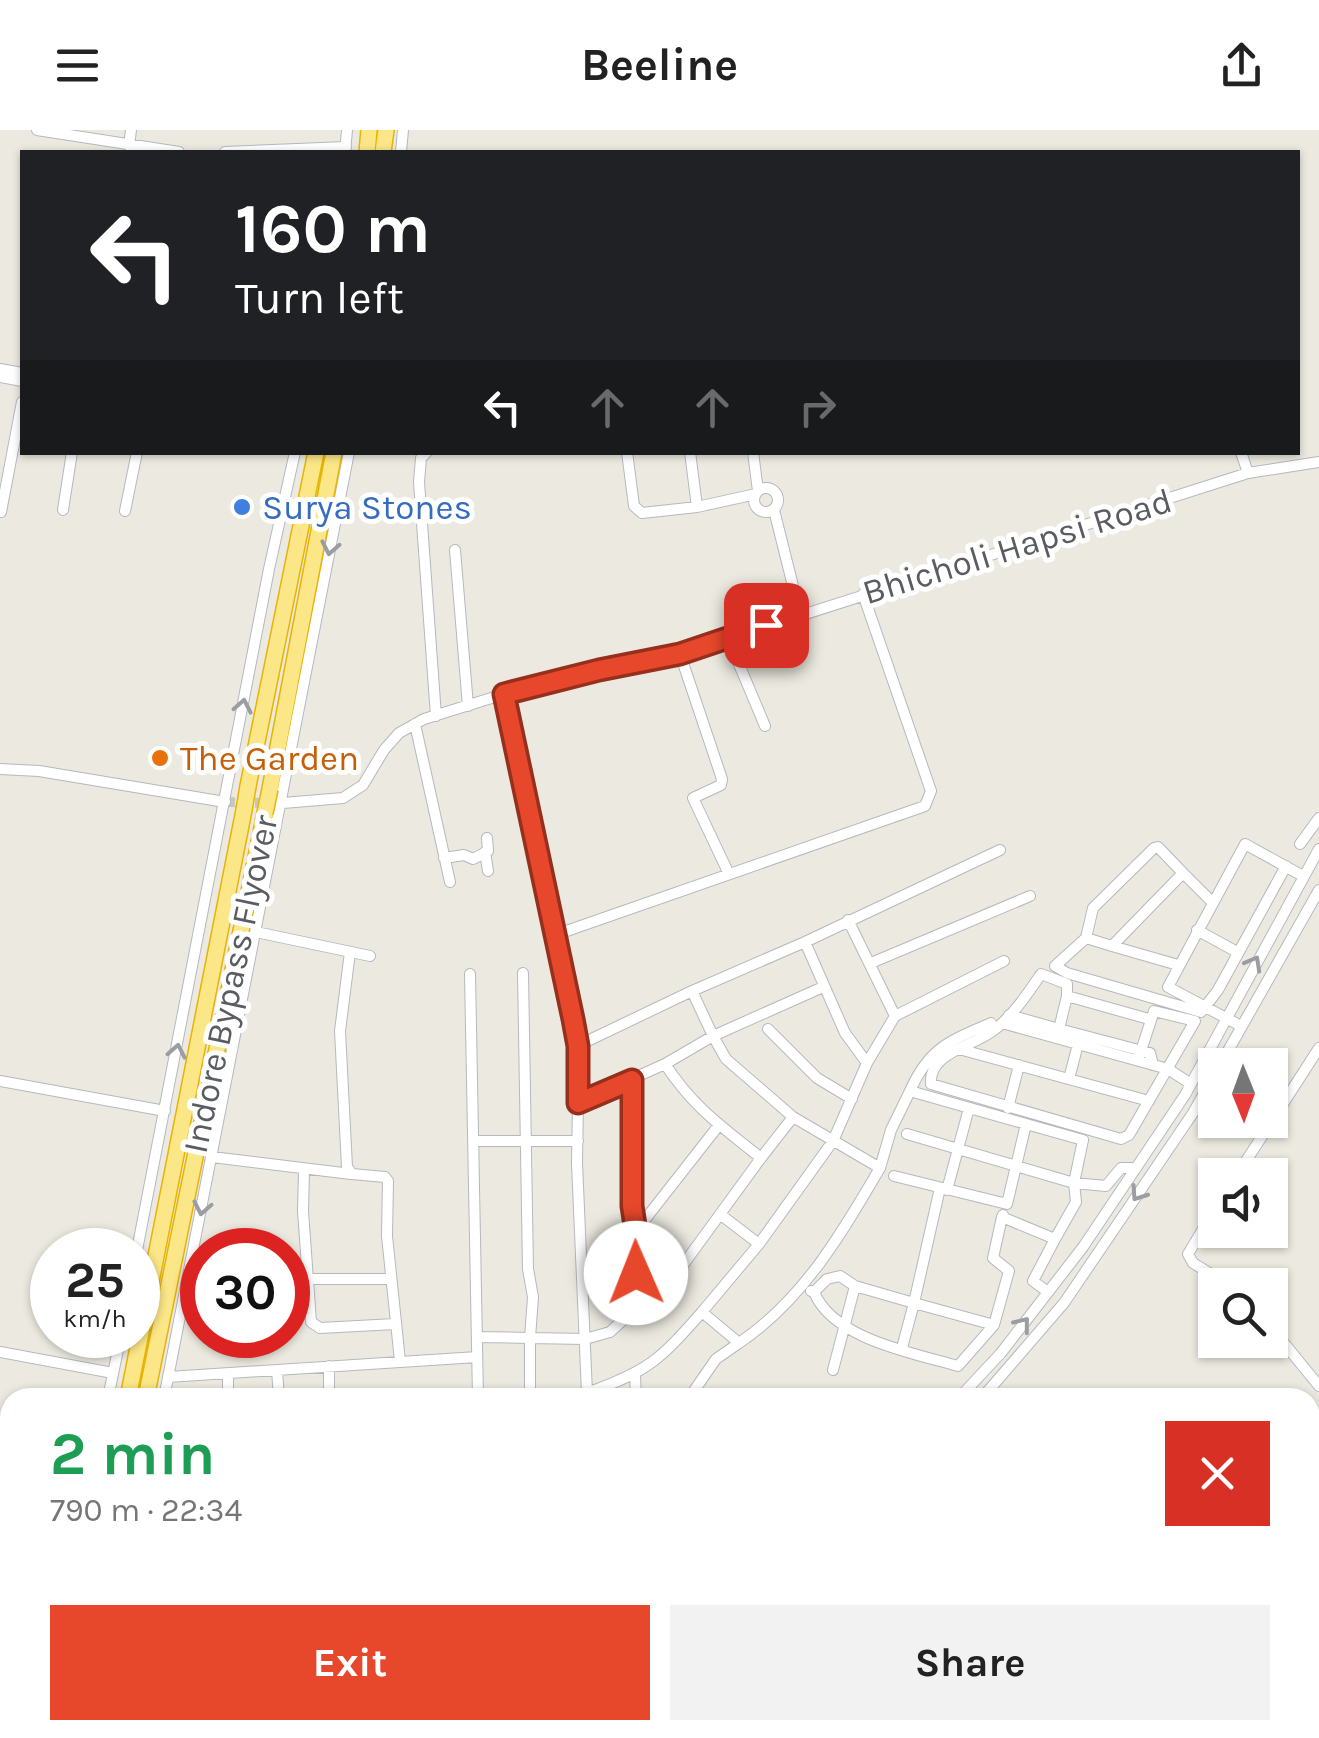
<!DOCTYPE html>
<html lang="en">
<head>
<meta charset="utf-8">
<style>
	:root { --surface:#fff; --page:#f2f2f2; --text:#222; --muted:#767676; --accent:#e7482b }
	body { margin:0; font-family:Karla,sans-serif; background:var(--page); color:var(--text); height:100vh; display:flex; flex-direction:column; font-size:38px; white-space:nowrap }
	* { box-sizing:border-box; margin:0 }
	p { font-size:32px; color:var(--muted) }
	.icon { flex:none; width:55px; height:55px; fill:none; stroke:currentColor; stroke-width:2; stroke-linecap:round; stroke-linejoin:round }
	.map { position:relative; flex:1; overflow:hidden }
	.sheet { position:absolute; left:0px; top:1258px; width:1320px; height:352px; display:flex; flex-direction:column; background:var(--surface); border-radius:30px 30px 0 0; box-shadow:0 2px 8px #0004 }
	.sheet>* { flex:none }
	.top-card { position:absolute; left:20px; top:20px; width:1280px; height:305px; border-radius:0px; box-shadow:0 2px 8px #0004; background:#202124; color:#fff; overflow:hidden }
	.needle { width:65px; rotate:179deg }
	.fabs { position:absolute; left:1198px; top:918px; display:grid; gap:20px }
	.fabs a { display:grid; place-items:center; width:90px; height:90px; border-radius:0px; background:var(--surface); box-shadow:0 2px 8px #0004; font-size:50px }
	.speed { position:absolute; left:30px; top:1098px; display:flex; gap:20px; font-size:50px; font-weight:700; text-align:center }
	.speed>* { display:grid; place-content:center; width:130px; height:130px; border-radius:50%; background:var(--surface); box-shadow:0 2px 8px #0004; line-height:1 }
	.speed small { font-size:25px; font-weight:400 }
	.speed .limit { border:15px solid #d22; background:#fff; color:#111 }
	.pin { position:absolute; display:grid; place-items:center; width:85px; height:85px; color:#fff; margin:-42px; border-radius:20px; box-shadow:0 5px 15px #0006 }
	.me { position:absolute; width:110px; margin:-55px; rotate:359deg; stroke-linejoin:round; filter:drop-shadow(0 0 8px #0008) }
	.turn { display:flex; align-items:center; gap:35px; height:210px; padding:0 50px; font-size:45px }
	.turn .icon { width:130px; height:130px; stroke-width:2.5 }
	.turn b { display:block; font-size:70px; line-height:85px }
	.lanes { display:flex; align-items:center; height:95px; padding:0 50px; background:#0003; justify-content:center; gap:50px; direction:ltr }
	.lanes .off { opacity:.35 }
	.round { display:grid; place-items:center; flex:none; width:105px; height:105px; border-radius:0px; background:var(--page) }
	.overview { display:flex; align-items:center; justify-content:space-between; height:170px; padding:0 50px }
	h1 { font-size:60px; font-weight:700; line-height:75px; color:#1e9e55 }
	.action { display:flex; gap:20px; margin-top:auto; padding:20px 50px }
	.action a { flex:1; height:115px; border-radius:0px; background:var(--accent); color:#fff; font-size:40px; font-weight:700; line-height:115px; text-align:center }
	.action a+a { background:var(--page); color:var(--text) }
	header { display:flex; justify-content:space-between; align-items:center; height:130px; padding:0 50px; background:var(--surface); font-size:45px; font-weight:700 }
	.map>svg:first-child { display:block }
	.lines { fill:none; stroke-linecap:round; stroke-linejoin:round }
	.minor-tunnel { stroke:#c7c6c0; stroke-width:10; stroke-dasharray:10 5; stroke-linecap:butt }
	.minor-casing { stroke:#b6b8bd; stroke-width:12 }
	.highway-casing { stroke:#e9b303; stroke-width:18 }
	.minor { stroke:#fff; stroke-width:10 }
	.highway { stroke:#fbe787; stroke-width:15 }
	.highway-bridge-casing { stroke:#e9b303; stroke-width:18; stroke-linecap:butt }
	.highway-bridge { stroke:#fbe787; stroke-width:15 }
	.oneway { stroke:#9b9da0 }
	.route-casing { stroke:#962f1c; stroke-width:25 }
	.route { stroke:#e7482b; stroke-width:18 }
	.shop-dot { fill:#3f7fe0; stroke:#fff; stroke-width:4 }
	.food-dot { fill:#e8710a; stroke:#fff; stroke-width:4 }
	.labels { text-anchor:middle; stroke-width:10; stroke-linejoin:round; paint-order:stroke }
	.shop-label { font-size:35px; fill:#366cbe; stroke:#fff; text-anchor:start }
	.street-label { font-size:35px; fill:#595c61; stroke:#fff }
	.food-label { font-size:35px; fill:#c56008; stroke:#fff; text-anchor:start }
</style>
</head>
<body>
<header><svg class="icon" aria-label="menu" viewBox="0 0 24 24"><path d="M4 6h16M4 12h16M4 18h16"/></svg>Beeline<svg class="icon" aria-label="share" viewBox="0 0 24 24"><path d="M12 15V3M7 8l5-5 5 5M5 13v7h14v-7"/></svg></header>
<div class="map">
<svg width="1319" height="1608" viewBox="0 0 1319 1608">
	<rect width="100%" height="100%" fill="#eceae0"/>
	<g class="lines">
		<path class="minor-tunnel" d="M225 672 272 673"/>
		<defs>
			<path id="minor" d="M37 0 179 22
				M129 16 131 0
				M225 22 346 17
				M345 22 347 0
				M401 22 403 0
				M0 239 22 243
				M0 247 22 251
				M427 322 421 328 419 352 436 586
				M627 322 634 376 642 383 697 377 756 364
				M690 322 697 377
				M753 322 758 361
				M1241 322 1248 343
				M754 370a12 12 0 1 1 24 0a12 12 0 1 1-24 0Z
				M63 380 72 322
				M774 380 800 484
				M125 381 137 322
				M1 382 22 272
				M455 420 468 576
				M728 508 765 596
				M680 524 722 649 721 655 693 668 728 742
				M504 564 573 889 577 916 578 973 665 934C693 977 721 996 761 1028L793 987 880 1038C842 1103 803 1170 739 1213L702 1182C659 1231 648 1241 587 1263L577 1033 578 973
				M415 594 450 752
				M0 639 39 641 225 672
				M283 673 343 668 363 655 384 620 399 603 424 589 514 561 680 524 1248 343 1319 332
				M1300 714 1319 688
				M485 722 488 741
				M444 728 464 725 473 729 488 721 487 708
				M1212 772 1183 743 1112 816 1086 808 1055 836 1067 843 1201 882 1218 860 1286 736
				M848 790 895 886 1004 831
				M1197 800 1237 822
				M256 802 370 826
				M555 805 925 676 931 661 863 464
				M1086 808 1093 778 1154 718 1158 717 1183 743
				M1112 816 1178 835
				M350 822 340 901 347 1037 352 1044 385 1047 388 1051 387 1106 400 1231
				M871 833 1030 766
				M470 844 478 1268
				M692 861 805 812
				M1067 866V854L1041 844C1028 863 1013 886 994 900 975 916 928 922 931 954L1121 1009 1129 1005 1195 891 1154 881 1138 930
				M1009 885 1059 899 1067 866 1149 889
				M1002 893 1168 939 1191 954
				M1241 896 1168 857 1245 714 1303 746
				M768 899 817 948 852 969
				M1059 899 1150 923 1153 935
				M577 916 692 861 713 906 823 857
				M959 919 1149 971
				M867 933 895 886
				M665 934 713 906 726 929 793 987
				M1220 935 1319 760
				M1069 949 1078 914
				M632 950C632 1026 631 1101 640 1176
				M0 951 165 981
				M910 961C929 918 949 911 991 893
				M1008 978 1019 935
				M907 1004 1074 1053 1106 1056 1121 1038H1136
				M474 1011H578
				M212 1027 351 1044
				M880 1038 891 1000 910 961 1026 994 1007 1074 894 1046
				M304 1041 303 1081 311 1192 320 1198 395 1194
				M1237 1045 1319 918
				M940 1058 914 1173 994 1195 1009 1141 993 1128 1002 1087
				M947 1060 969 978
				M1215 1079 1188 1124 1193 1133 1229 1155
				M1003 1085 1002 1087 1055 1109 1076 1072 1074 1053 1083 1010 1026 994
				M636 1101 719 995
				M759 1114 833 1011 867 933 845 903 805 812 1000 720
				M137 1120 269 439 295 322
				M309 1149H390
				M811 1161 814 1162 827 1149 840 1146 855 1156 914 1173 902 1218
				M814 1162C833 1209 913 1223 958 1236L994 1195
				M1048 1162 1033 1151 1055 1109
				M702 1182 759 1114 721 1085
				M1270 1196 1319 1256
				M477 1207 530 1208 533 1167 528 1139 523 843
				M0 1222 113 1243
				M329 1236V1268
				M277 1240 279 1268
				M833 1240 855 1156
				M635 1246 636 1268
				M168 1247 477 1227
				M108 1268 121 1205
				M164 1268 349 322
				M228 1268V1245
				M530 1268V1208L585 1209 610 1202 683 1135 761 1028
				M689 1268 716 1229 739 1213
				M959 1268 1001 1223 1083 1117 1185 965 1319 719
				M982 1268 1064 1173 1193 983 1215 944
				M0 1349 10 1351
				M1310 1473 1319 1472
				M0 1523 10 1447
				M0 1583H10
				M442 1600V1608
				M641 1600V1608
				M1151 1600 1153 1608
				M42 1608 43 1600
				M98 1608 99 1600
				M236 1608V1600
				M281 1608 282 1600
				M330 1608 331 1600
				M529 1608 580 1600
				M592 1608V1600
				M742 1608 748 1600
				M760 1608 765 1600"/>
			<path id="highway" d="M367 22 369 0
				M383 22 386 0
				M248 656 316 322
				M270 659 334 322
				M128 1268 244 680
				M146 1268 265 683
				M64 1608 65 1600
				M81 1608 82 1600"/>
		</defs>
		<use href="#minor" class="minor-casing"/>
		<use href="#highway" class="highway-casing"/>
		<use href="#minor" class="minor"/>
		<use href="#highway" class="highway"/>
		<defs>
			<path id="highway-bridge" d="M244 680 248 656
				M265 683 270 659"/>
		</defs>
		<use href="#highway-bridge" class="highway-bridge-casing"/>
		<use href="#highway-bridge" class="highway-bridge"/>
	</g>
	<defs><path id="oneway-chevron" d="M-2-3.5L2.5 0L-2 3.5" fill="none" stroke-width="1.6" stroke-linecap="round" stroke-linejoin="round" transform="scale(2.5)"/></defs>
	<g class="oneway">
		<use href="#oneway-chevron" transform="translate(330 418) rotate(101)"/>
		<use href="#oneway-chevron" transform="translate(243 576) rotate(-79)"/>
		<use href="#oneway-chevron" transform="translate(1254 833) rotate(-61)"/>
		<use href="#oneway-chevron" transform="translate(177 921) rotate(-79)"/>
		<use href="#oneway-chevron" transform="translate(1138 1064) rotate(124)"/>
		<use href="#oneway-chevron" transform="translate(202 1078) rotate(101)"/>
		<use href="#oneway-chevron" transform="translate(1023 1194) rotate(-52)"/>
	</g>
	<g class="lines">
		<defs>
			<path id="route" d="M636 1143V1102L632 1076V950L578 973V916L573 889 504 564 599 540 680 524 766 495"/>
		</defs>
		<use href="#route" class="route-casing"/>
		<use href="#route" class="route"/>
	</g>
	<circle class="shop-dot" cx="242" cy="377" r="10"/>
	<circle class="food-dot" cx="160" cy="628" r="10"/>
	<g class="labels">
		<g class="shop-label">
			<text x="262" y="389">Surya Stones</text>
		</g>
		<g class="street-label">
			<text transform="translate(1017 416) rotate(-17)" y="12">Bhicholi Hapsi Road</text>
			<text transform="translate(230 854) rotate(-78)" y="12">Indore Bypass Flyover</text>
		</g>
		<g class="food-label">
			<text x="180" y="640">The Garden</text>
		</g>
	</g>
</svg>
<div class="fabs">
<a><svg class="needle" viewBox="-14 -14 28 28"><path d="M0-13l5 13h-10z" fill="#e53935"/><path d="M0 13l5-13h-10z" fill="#767676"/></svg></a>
<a><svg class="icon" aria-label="sound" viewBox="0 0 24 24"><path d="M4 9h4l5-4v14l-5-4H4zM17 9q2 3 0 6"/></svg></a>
<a><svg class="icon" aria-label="search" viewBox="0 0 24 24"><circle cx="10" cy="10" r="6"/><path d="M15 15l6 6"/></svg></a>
</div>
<div class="speed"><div>25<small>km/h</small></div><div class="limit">30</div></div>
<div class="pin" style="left:766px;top:495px;background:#d93025"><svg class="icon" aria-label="arrive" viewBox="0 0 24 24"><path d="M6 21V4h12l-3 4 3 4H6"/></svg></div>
<svg class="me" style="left:636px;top:1143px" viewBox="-20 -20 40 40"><circle r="19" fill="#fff"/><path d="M0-13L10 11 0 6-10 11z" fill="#e7482b"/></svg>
<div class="top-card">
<div class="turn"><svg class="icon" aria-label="left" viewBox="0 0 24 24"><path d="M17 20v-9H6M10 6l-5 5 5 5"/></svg><div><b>160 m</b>Turn left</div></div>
<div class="lanes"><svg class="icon" aria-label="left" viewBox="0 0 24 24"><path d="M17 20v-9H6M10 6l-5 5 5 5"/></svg><svg class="icon off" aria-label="ahead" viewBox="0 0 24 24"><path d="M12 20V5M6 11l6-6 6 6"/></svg><svg class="icon off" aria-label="ahead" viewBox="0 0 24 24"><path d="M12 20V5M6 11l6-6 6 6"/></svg><svg class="icon off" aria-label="right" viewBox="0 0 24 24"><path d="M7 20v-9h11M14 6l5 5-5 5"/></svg></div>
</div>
<section class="sheet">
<div class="overview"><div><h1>2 min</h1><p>790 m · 22:34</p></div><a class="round" style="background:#d93025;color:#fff"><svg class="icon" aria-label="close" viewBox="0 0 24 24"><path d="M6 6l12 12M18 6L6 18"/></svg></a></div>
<div class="action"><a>Exit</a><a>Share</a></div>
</section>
</div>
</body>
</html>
